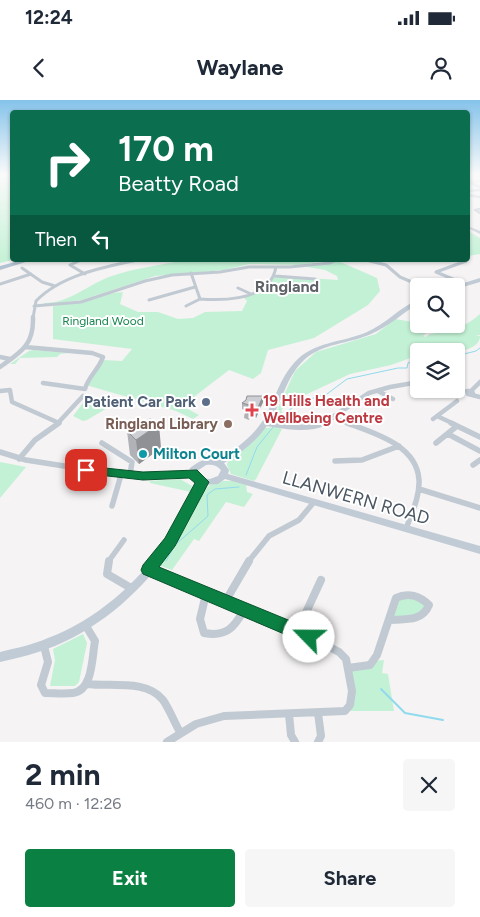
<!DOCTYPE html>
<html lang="en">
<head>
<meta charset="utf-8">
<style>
	:root { --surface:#fff; --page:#f6f6f7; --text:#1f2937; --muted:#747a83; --accent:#0b8043 }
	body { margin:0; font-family:Figtree,sans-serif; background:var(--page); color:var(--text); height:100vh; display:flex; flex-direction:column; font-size:19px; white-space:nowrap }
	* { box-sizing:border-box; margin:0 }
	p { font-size:16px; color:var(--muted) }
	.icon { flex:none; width:28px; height:28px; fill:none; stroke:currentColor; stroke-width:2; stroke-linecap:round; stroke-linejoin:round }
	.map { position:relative; height:642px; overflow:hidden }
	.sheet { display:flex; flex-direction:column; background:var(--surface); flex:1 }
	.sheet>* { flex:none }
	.top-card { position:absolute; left:10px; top:10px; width:460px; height:152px; border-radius:5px; box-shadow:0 1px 4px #0004; background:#0b6e4f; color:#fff; overflow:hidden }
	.buttons { position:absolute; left:410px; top:178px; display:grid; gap:10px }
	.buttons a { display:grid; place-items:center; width:55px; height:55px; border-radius:5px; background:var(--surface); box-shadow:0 1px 4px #0004; font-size:25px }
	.pin { position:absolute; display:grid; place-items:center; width:42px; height:42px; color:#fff; margin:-21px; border-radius:10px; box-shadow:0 2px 8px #0006 }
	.me { position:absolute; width:55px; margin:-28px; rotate:293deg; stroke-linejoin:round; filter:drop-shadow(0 0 4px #0008) }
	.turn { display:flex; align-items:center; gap:18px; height:105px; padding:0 25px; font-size:22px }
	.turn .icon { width:65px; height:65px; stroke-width:2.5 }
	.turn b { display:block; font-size:35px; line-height:42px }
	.then { display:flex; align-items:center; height:48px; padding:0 25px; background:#0003; gap:10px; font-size:19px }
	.round { display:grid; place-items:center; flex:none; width:52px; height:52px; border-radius:5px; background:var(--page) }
	.overview { display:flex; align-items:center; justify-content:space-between; height:85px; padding:0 25px }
	h1 { font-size:30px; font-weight:700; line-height:38px }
	.primary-button { display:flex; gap:10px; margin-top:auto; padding:10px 25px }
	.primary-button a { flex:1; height:58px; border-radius:5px; background:var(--accent); color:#fff; font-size:20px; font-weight:700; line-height:58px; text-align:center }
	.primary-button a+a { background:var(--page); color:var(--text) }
	.status { display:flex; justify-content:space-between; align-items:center; height:35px; padding:0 25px; background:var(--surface); direction:ltr }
	.status svg { height:14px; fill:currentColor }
	header { display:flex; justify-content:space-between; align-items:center; height:65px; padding:0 25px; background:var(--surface); font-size:22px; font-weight:700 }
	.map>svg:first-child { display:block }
	.green { fill:#c3f1d5 }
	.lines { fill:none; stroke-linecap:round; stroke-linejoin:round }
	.stream-far1 { stroke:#90daee; stroke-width:1 }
	.stream { stroke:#90daee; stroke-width:2 }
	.street-far4 { stroke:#c1cad2; stroke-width:2.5 }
	.street-far3 { stroke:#c1cad2; stroke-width:3 }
	.street-far2 { stroke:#c1cad2; stroke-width:4.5 }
	.street-far1 { stroke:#c1cad2; stroke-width:5.5 }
	.street { stroke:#c1cad2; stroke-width:8 }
	.secondary { fill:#c1cbd6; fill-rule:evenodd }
	.primary { fill:#b3c2d1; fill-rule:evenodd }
	.wall { fill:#b0b2b7 }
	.shaded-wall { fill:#909195 }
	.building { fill:#cdcfd5; stroke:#909195 }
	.route { fill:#0b8043; stroke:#07532c }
	.service-dot { fill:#5c6f8a; stroke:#fff; stroke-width:2 }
	.health-dot { fill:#e0444e; stroke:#fff; stroke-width:2 }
	.education-dot { fill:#8d6e63; stroke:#fff; stroke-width:2 }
	.culture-dot { fill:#0f9aa8; stroke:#fff; stroke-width:2 }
	.labels { text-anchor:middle; stroke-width:4; stroke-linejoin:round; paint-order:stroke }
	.far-park-label { font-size:12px; fill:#17864f; stroke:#fff }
	.health-label { font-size:15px; font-weight:bold; fill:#be3a42; stroke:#fff; text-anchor:start }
	.service-label { font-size:15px; font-weight:bold; fill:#4e5e75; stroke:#fff; text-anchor:end }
	.education-label { font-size:15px; font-weight:bold; fill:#785e54; stroke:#fff; text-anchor:end }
	.culture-label { font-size:15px; font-weight:bold; fill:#0d838f; stroke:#fff; text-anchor:start }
	.far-district-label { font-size:16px; font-weight:bold; fill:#5f6368; stroke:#fff }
	.near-street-label { font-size:18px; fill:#4a5661; stroke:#fff }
</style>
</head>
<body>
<div class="status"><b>12:24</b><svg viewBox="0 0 49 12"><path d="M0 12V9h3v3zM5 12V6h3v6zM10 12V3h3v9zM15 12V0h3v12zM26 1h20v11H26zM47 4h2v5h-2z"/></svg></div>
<header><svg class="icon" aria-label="back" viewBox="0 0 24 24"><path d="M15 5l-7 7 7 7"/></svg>Waylane<svg class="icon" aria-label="person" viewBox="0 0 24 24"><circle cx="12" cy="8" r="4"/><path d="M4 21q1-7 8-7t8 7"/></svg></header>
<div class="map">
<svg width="480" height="642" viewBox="0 0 480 642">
	<rect width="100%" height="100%" fill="#f5f3f3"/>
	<path class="green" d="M0 75H12V160L0 163V82L4 81H0Z
		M468 131 480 138V154L468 156Z
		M185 160H333L299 165 249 164 224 170 155 176 82 200 44 205V203C71 203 88 184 112 176 135 168 161 165 185 160Z
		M336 160 377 178 380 191 368 205 314 238 268 250 261 273 253 279 229 270 182 306 199 315 193 319 176 311 86 285 103 260 122 261 132 249 53 239V206C77 203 99 194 123 192L120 204 138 212H158L178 219 193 218 205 212 242 211 247 201 243 197 266 188 275 176 338 180 337 176 325 170 302 166 330 163Z
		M480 214V235L475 236H480C479 257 434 251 419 251V255L391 265 350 274 303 296 288 301 281 311 284 314 276 322 273 319 295 271 316 252 376 234 395 219 450 228 441 232H427L423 236 426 237 430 234C450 232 466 227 480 214Z
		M29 251 33 250 69 253 60 254 57 257 20 258 15 264H10Z
		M90 298 113 304 116 307 114 309 109 307 87 320 83 321 73 316 86 299Z
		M276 327 282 329 256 379 254 381 231 374 227 365 228 360 265 328Z
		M0 362 26 367 0 398Z
		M180 379 192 386 191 392 150 383V381Z
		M223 381H234L246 385 247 392 253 394 244 407 226 402 199 441 194 439 172 470 161 466 158 461 201 393 210 385Z
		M400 495 427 502V513L389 520Z
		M83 534 87 543 79 582 75 586H50L55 560 53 549Z
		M384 560 382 573 388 574 394 611H345L350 605 348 568 373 561Z"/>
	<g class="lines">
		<path class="stream-far1" d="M456 256 476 251 480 248
			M276 323 297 303 327 294 347 279 398 268H407L408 263 419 258
			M246 375 257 347 274 326
			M166 461 175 445 208 416 207 395 215 389 239 387"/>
		<path class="stream" d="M381 589 405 613 443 620"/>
		<path class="street-far4" d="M468 82 480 87
			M468 91 480 90
			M468 95 480 97
			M480 109 475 110 480 113"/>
		<path class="street-far3" d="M81 160 70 165 85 174
			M366 160 386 165 400 177 421 186
			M22 168 42 182 55 186
			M191 173 200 199C228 201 270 200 276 167
			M275 176 315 179
			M0 184 31 174
			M465 184 436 172 466 161
			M238 188 251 194
			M149 200 195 187
			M34 206 81 202 145 181 172 175 220 172 249 167H290L330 163 336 160
			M186 206 200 199
			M33 218 36 201C61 175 104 167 138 160"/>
		<path class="street-far2" d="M25 247 92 253 103 257C99 269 88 277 85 289L43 283
			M0 257 10 259
			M0 267C21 252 34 245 33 217
			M0 291 10 290 12 302 59 323
			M378 291 393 299
			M471 291 480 282
			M473 294 472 291H467L468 294 480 297
			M437 316 454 324
			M334 318 350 324
			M433 319 457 301
			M265 323 273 324
			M57 324 83 296
			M322 324 369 293 390 287 419 282"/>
		<path class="street-far1" d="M265 323C285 326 305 331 325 323
			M347 323C374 333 417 345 419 380 420 397 411 414 406 429
			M451 323 480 337
			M448 334 480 351
			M102 343 132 362 130 375
			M436 343 457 326
			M0 352 26 360 121 375 193 374
			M19 359 35 340 59 323
			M335 361 362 360 399 346
			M473 365 480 360
			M419 389 480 408
			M112 406 121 375
			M108 462 124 440
			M248 462 269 436 299 420 314 402"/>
		<path class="street" d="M109 461 107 474 131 488
			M149 470 320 542 339 552 346 559 352 591 350 605 345 611 224 616 196 624 167 642
			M206 494 200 519 204 533C226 537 234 528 244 510
			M225 502 249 461
			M297 532 321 480
			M44 546 48 562 41 585 45 593C54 593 64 594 73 593 93 591 92 556 95 541L86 526
			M348 568 370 565 377 555 396 498C408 492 420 496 429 505 422 522 405 519 389 520
			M87 584C111 587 146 579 163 600 170 610 174 622 180 632
			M318 613 321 636 318 642
			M289 614 291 635 295 642"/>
		<path class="secondary" d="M480 80V82L468 83V81Z
			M468 126 480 131V134L468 128Z
			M480 178V182L456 189V186H454Z
			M419 199V203C403 213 388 227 371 234 349 244 322 243 304 260 288 275 283 297 273 316 262 337 244 351 224 363L229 370 228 374 480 446V454L225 379 218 384 205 385C193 404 186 427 173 446 144 489 103 526 55 546 37 553 19 558 0 562V552C16 548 32 545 48 538 96 520 138 483 167 440 179 422 186 401 198 383L195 382 189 374 190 368C200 361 205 357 218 360 236 349 254 336 265 317 275 299 280 278 294 263 313 241 342 243 367 232 386 224 400 207 419 199ZM206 365C212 364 217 365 221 370L218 376 210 379 201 378 197 373V371Z"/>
		<path class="primary" d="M23 160H32L0 170V166Z"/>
	</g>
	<path class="wall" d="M263 302 256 318 250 317 249 320 244 318 245 310 242 309V303Z
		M127 331 161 348 139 364 130 355Z"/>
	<path class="shaded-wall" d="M263 296V302L256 318V312Z
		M159 324 161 348 139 364 136 340Z"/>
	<path class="building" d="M247 296H263L256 312 250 311 249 314 244 312 248 309 245 308 249 305 242 303 246 300Z
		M150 319 159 324 136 340 127 331Z"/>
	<linearGradient id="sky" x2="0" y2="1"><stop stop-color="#85c3ea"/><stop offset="0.45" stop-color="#fafafa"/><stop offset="1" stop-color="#fafafa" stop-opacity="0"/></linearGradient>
	<rect width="480" height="165" fill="url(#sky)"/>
	<path class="route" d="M86 366 143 372 197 370 209 382 175 446 159 467 315 531 317 537 315 542 309 544 303 542 143 474 141 470 143 465 165 438 195 383 189 378 143 380 81 373 79 370Z"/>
	<circle class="service-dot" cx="206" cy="302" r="5"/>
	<path class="health-dot" d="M249.5 302.5h5v5h5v5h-5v5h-5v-5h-5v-5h5z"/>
	<circle class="education-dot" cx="228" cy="324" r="5"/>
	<circle class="culture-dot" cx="143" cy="354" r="5"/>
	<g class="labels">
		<g class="far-park-label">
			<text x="103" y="225">Ringland Wood</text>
		</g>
		<g class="health-label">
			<text x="263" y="306">19 Hills Health and<tspan x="263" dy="17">Wellbeing Centre</tspan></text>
		</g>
		<g class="service-label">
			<text x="196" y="307">Patient Car Park</text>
		</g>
		<g class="education-label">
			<text x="218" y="329">Ringland Library</text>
		</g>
		<g class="culture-label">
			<text x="153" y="359">Milton Court</text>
		</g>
		<g class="far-district-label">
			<text x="287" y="192">Ringland</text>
		</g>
		<g class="near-street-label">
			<text transform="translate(356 398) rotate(16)" y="6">LLANWERN ROAD</text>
		</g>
	</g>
</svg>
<div class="buttons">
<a><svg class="icon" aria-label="search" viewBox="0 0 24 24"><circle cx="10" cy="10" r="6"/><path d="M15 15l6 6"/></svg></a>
<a><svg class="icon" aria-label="layers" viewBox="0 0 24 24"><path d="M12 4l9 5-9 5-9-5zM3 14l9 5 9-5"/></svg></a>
</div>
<div class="pin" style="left:86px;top:370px;background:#d93025"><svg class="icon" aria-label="arrive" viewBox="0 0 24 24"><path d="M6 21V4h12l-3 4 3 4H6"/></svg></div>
<svg class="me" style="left:309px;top:537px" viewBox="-20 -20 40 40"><circle r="19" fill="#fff"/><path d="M0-13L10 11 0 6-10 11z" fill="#0b8043"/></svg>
<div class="top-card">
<div class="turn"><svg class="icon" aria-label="right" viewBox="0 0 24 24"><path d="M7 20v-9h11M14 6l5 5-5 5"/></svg><div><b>170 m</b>Beatty Road</div></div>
<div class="then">Then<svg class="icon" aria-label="left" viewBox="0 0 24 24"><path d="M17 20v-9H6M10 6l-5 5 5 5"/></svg></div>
</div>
</div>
<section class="sheet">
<div class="overview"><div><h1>2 min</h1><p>460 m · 12:26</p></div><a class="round"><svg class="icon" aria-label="close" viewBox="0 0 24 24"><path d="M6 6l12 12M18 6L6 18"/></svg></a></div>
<div class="primary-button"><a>Exit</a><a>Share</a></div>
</section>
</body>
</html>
